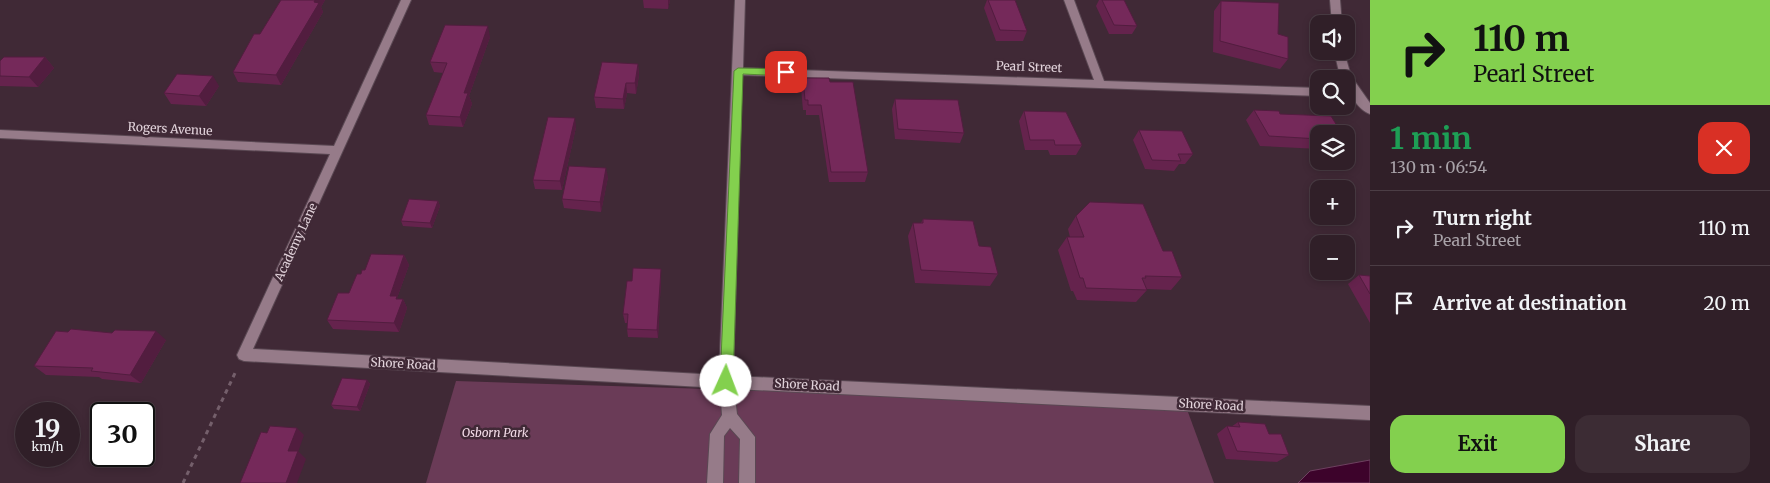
<!DOCTYPE html>
<html lang="en">
<head>
<meta charset="utf-8">
<style>
	:root { --surface:#301f28; --page:#3c2c34; --text:#f1f3f6; --muted:#a8a2a8; --line:#4b3d45; --accent:#83d04e }
	body { margin:0; font-family:Merriweather,serif; background:var(--page); color:var(--text); height:100vh; display:flex; flex-direction:column; font-size:19px; white-space:nowrap }
	* { box-sizing:border-box; margin:0 }
	p { font-size:16px; color:var(--muted) }
	.icon { flex:none; width:28px; height:28px; fill:none; stroke:currentColor; stroke-width:2; stroke-linecap:round; stroke-linejoin:round }
	.map { position:relative; flex:1; overflow:hidden }
	.side { display:flex; flex-direction:column; background:var(--surface); width:400px }
	.side>* { flex:none }
	.hud { background:#83d04e; color:#111; overflow:hidden }
	.controls { position:absolute; left:1310px; top:15px; display:grid; gap:10px }
	.controls a { display:grid; place-items:center; width:45px; height:45px; border-radius:10px; background:var(--surface); box-shadow:0 2px 8px #0003,0 0 0 1px var(--line); font-size:25px }
	.speed { position:absolute; left:15px; top:402px; display:flex; gap:10px; font-size:25px; font-weight:700; text-align:center }
	.speed>* { display:grid; place-content:center; width:65px; height:65px; border-radius:50%; background:var(--surface); box-shadow:0 2px 8px #0003,0 0 0 1px var(--line); line-height:1 }
	.speed small { font-size:12px; font-weight:400 }
	.speed .limit { border:2px solid #111; border-radius:8px; background:#fff; color:#111 }
	.pin { position:absolute; display:grid; place-items:center; width:42px; height:42px; color:#fff; margin:-21px; border-radius:10px; box-shadow:0 2px 8px #0006 }
	.me { position:absolute; width:55px; margin:-28px; rotate:2deg; stroke-linejoin:round; filter:drop-shadow(0 0 4px #0008) }
	.turn { display:flex; align-items:center; gap:18px; height:105px; padding:0 20px; font-size:22px }
	.turn .icon { width:65px; height:65px; stroke-width:2.5 }
	.turn b { display:block; font-size:35px; line-height:42px }
	.round { display:grid; place-items:center; flex:none; width:52px; height:52px; border-radius:15px; background:var(--page) }
	.summary { display:flex; align-items:center; justify-content:space-between; height:85px; padding:0 20px }
	h1 { font-size:30px; font-weight:700; line-height:38px; color:#1e9e55 }
	.primary-button { display:flex; gap:10px; margin-top:auto; padding:10px 20px }
	.primary-button a { flex:1; height:58px; border-radius:15px; background:var(--accent); color:#111; font-size:20px; font-weight:700; line-height:58px; text-align:center }
	.primary-button a+a { background:var(--page); color:var(--text) }
	ul { padding:0; list-style:none }
	li { display:flex; align-items:center; gap:15px; height:75px; padding:0 20px; border-top:1px solid var(--line) }
	li div { flex:1 }
	li b { display:block; font-size:19px }
	li em { font-style:normal }
	main { display:flex; flex:1; min-height:0 }
	.map>svg:first-child { display:block }
	.green { fill:#6a3b57 }
	.water { fill:#3d032b; stroke:#6e4160 }
	.lines { fill:none; stroke-linecap:round; stroke-linejoin:round }
	.street-casing { stroke:#5a4853; stroke-width:2 }
	.path { stroke:#745f6b; stroke-width:3; stroke-dasharray:4.5 4.5; stroke-linecap:butt }
	.street { fill:#967b89; fill-rule:evenodd }
	.wall { fill:#65234d }
	.shaded-wall { fill:#521d3f }
	.building { fill:#75295a; stroke:#521d3f }
	.route { fill:#83d04e; stroke:#558733 }
	.labels { text-anchor:middle; stroke-width:5; stroke-linejoin:round; paint-order:stroke }
	.street-label { font-size:12px; fill:#e1d2da; stroke:#402936 }
	.park-label { font-size:12px; font-style:italic; fill:#f3dce8; stroke:#402936 }
</style>
</head>
<body>
<main>
<div class="map">
<svg width="1370" height="483" viewBox="0 0 1370 483">
	<rect width="100%" height="100%" fill="#402936"/>
	<path class="green" d="M456 381 1185 404 1214 483H426Z"/>
	<path class="water" d="M1370 460V483H1298L1310 471Z"/>
	<g class="lines">
		<defs>
			<path id="street" d="M401 0H411L253 349 719 375 735 0H745L743 68 1094 80 1064 0H1074L1104 81 1319 88V96L742 75 733 376 1370 406V420L734 389 737 414 755 437V483H739L740 439 730 428 724 436 723 483H707L710 434 722 415 720 388 244 361 239 359 237 355 330 154 0 138V130L334 146Z
				M1330 0H1340L1342 24H1332Z
				M1334 51H1344L1351 76 1370 103V114C1358 110 1346 91 1346 79H1342L1340 76Z"/>
		</defs>
		<use href="#street" class="street-casing"/>
		<path class="path" d="M183 483 236 371"/>
		<use href="#street" class="street"/>
	</g>
	<path class="wall" d="M281 0H325L321 7 323 12 281 85 238 82 233 72 260 34Z
		M643 0H670L668 9 644 8Z
		M987 0H1015L1027 31 1023 41H996L984 8Z
		M1099 0H1124L1137 26 1132 34H1109L1096 6Z
		M1221 1 1278 34 1288 59 1280 69 1213 52 1214 11Z
		M490 37 469 96 472 104 463 127 429 125 426 115 443 73 434 72 430 62Z
		M45 57 54 68 38 87 0 86V61Z
		M638 64 639 75 636 94 627 93 624 109 596 108 594 97Z
		M803 78 830 82 868 172 865 182H829L819 115H806V110H803L801 88Z
		M219 86 206 106 171 104 164 93Z
		M895 99 964 133 960 143 895 139 892 109Z
		M1254 110 1280 114 1319 134V149L1260 146 1246 120Z
		M1024 111 1082 145 1076 155H1050L1048 150H1025L1019 121Z
		M576 127 562 190 535 189 533 180Z
		M1139 130 1193 154 1185 164H1179L1174 171 1145 169 1133 140Z
		M608 177 601 212 564 208 562 199Z
		M438 201 440 206 432 228 403 226 401 221Z
		M1076 216 1163 251 1182 277 1171 290 1147 289V290L1136 302 1077 300 1073 291H1071L1058 250 1067 237H1070L1068 229Z
		M923 219 979 246 998 274 990 286 915 283 908 236 913 223H921Z
		M404 255 409 265 397 298 398 299H403L407 308 399 332 333 329 327 320 349 293 365 270Z
		M1359 275 1370 276V323L1348 284Z
		M661 278 658 338 628 337 627 329V323H625L623 314 632 281Z
		M166 340 141 383 102 379 99 377 46 375 34 366Z
		M367 380 370 384 360 411 334 409 331 405Z
		M1238 422 1269 434 1289 455 1277 462 1226 459 1217 434 1227 426 1231 427Z"/>
	<path class="shaded-wall" d="M315 0H325L321 7 323 12 281 85 276 75Z
		M668 0H670L668 9Z
		M488 26 490 37 469 96 472 104 463 127 460 117 464 93Z
		M45 57 54 68 38 87 29 77Z
		M638 64 639 75 636 94 635 83Z
		M213 76 219 86 206 106 199 96Z
		M626 83 627 93 624 109 623 99Z
		M575 118 576 127 562 190 560 181Z
		M606 168 608 177 601 212 600 202Z
		M438 201 440 206 432 228 430 223Z
		M404 255 409 265 397 298 401 304 403 299 407 308 399 332 394 323 390 296Z
		M661 269V278L658 338 657 330Z
		M156 331 166 340 141 383 130 375Z
		M367 380 370 384 360 411 357 407Z
		M297 428 304 435 296 458 288 451Z
		M298 451 306 459 297 483H286Z"/>
	<path class="building" d="M281 0H315L314 2 319 3 276 75 233 72 254 34H260Z
		M988 0H1015L1027 31 1000 30Z
		M1102 0H1124L1137 26 1114 25Z
		M1221 1 1279 3 1278 34 1288 37V59L1220 41Z
		M445 25 488 26 464 93H468L460 117 426 115 447 63 430 62Z
		M4 57H45L29 77 0 76V61Z
		M602 62 638 64 635 83H626L623 99 594 97Z
		M177 74 213 76 199 96 164 93Z
		M803 78H829L830 82H853L868 172H831L821 105H808V100H805Z
		M895 99 958 100 964 133 898 129Z
		M1254 110 1279 111 1280 114 1331 116 1342 134H1319V139L1269 136Z
		M1024 111 1066 112 1082 145H1055L1054 140H1030Z
		M548 117 575 118 560 181 533 180Z
		M1139 130 1182 131 1193 154H1178L1181 161 1152 160Z
		M569 166 606 168 600 202 562 199Z
		M409 199 438 201 430 223 401 221Z
		M1090 202 1143 204 1163 251H1172L1182 277 1145 276 1146 278H1142L1147 290 1086 288 1083 278H1080L1067 237H1084L1076 216Z
		M923 219 973 221 979 246 991 247 998 274 921 270 913 223H923Z
		M371 254 404 255 390 296H397L396 299H403L394 323 327 320 338 293H349L357 274H361L362 270H365Z
		M633 268 661 269 657 330 627 329 628 314H623L627 281H632Z
		M1359 275 1370 276V294Z
		M71 329 112 333 115 330 156 331 130 375 91 371 93 368 34 366 56 331 68 332Z
		M342 378 367 380 357 407 331 405Z
		M1238 422 1265 424 1269 434H1281L1289 455 1237 451 1227 426 1240 427Z
		M270 426 297 428 288 451H298L286 483H240L261 432 267 433Z"/>
	<path class="route" d="M738 68 786 69 791 72 786 76 743 74 733 381 731 386 726 387 722 386 720 381 734 71Z"/>
	<g class="labels">
		<g class="street-label">
			<text transform="translate(1029 67) rotate(2)" y="4">Pearl Street</text>
			<text transform="translate(170 129) rotate(3)" y="4">Rogers Avenue</text>
			<text transform="translate(296 242) rotate(-65)" y="4">Academy Lane</text>
			<text transform="translate(403 364) rotate(3)" y="4">Shore Road</text>
			<text transform="translate(807 385) rotate(3)" y="4">Shore Road</text>
			<text transform="translate(1211 405) rotate(3)" y="4">Shore Road</text>
		</g>
		<g class="park-label">
			<text x="495" y="437">Osborn Park</text>
		</g>
	</g>
</svg>
<div class="controls">
<a><svg class="icon" aria-label="sound" viewBox="0 0 24 24"><path d="M4 9h4l5-4v14l-5-4H4zM17 9q2 3 0 6"/></svg></a>
<a><svg class="icon" aria-label="search" viewBox="0 0 24 24"><circle cx="10" cy="10" r="6"/><path d="M15 15l6 6"/></svg></a>
<a><svg class="icon" aria-label="layers" viewBox="0 0 24 24"><path d="M12 4l9 5-9 5-9-5zM3 14l9 5 9-5"/></svg></a>
<a>+</a>
<a>−</a>
</div>
<div class="speed"><div>19<small>km/h</small></div><div class="limit">30</div></div>
<div class="pin" style="left:786px;top:72px;background:#d93025"><svg class="icon" aria-label="arrive" viewBox="0 0 24 24"><path d="M6 21V4h12l-3 4 3 4H6"/></svg></div>
<svg class="me" style="left:726px;top:381px" viewBox="-20 -20 40 40"><circle r="19" fill="#fff"/><path d="M0-13L10 11 0 6-10 11z" fill="#83d04e"/></svg>
</div>
<section class="side">
<div class="hud">
<div class="turn"><svg class="icon" aria-label="right" viewBox="0 0 24 24"><path d="M7 20v-9h11M14 6l5 5-5 5"/></svg><div><b>110 m</b>Pearl Street</div></div>
</div>
<div class="summary"><div><h1>1 min</h1><p>130 m · 06:54</p></div><a class="round" style="background:#d93025;color:#fff"><svg class="icon" aria-label="close" viewBox="0 0 24 24"><path d="M6 6l12 12M18 6L6 18"/></svg></a></div>
<ul>
<li><svg class="icon" aria-label="right" viewBox="0 0 24 24"><path d="M7 20v-9h11M14 6l5 5-5 5"/></svg><div><b>Turn right</b><p>Pearl Street</p></div><em>110 m</em></li>
<li><svg class="icon" aria-label="arrive" viewBox="0 0 24 24"><path d="M6 21V4h12l-3 4 3 4H6"/></svg><div><b>Arrive at destination</b></div><em>20 m</em></li>
</ul>
<div class="primary-button"><a>Exit</a><a>Share</a></div>
</section>
</main>
</body>
</html>
